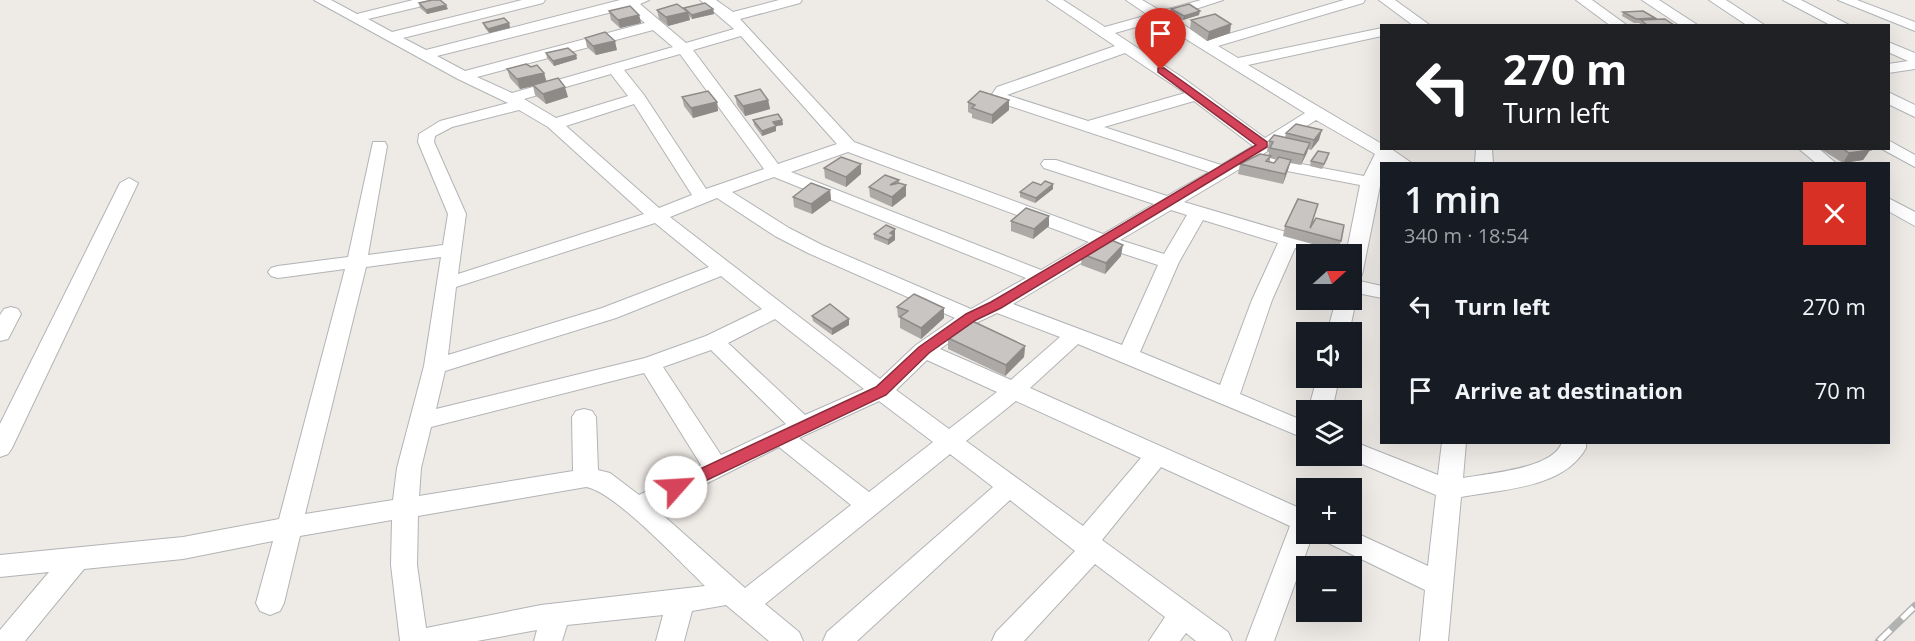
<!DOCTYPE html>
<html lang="en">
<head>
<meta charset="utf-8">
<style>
	:root { --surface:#171b24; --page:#20242c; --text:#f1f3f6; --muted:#9ea1a6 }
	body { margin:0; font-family:"Open Sans",sans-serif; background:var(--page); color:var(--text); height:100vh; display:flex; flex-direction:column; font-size:22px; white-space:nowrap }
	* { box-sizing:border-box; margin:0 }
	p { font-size:20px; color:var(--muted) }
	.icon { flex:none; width:33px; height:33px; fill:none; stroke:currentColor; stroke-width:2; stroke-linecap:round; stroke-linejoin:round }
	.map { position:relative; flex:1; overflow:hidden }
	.side { position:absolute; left:1380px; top:162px; width:510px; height:282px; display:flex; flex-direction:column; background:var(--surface); border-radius:0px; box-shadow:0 6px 24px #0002 }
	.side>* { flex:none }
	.top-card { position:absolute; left:1380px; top:24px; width:510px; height:126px; border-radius:0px; box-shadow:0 6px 24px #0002; background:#202124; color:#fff; overflow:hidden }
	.needle { width:39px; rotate:69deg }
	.buttons { position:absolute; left:1296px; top:244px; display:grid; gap:12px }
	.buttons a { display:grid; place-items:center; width:66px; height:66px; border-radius:0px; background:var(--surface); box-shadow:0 6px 24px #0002; font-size:30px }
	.pin { position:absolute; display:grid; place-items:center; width:51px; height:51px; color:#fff; margin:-62px -26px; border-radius:50% 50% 50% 0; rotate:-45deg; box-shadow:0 0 6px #0007 }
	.pin .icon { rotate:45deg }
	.me { position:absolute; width:66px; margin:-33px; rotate:64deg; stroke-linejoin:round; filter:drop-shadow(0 0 4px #0008) }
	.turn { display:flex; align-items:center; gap:21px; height:126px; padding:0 24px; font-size:27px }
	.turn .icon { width:78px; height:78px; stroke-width:2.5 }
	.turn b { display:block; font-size:42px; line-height:51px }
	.round { display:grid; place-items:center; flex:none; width:63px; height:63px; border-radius:0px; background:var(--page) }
	.summary { display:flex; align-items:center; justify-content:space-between; height:102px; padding:0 24px }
	h1 { font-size:36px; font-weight:600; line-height:45px }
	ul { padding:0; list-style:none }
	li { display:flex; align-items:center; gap:18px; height:84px; padding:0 24px }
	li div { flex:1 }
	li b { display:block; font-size:22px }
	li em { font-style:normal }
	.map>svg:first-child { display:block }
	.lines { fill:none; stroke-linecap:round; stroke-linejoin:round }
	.minor-casing { stroke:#b1b4b6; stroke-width:2 }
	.minor { fill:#fff; fill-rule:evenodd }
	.rail-casing { stroke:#b1b2b2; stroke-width:8 }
	.rail { stroke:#fff; stroke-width:5; stroke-dasharray:16; stroke-linecap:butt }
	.wall { fill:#ada9a7; fill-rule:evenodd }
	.shaded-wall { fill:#8d8a88 }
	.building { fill:#c9c5c2; stroke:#8d8a88; stroke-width:1.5 }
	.route { fill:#d5445a; stroke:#8a2c3a; stroke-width:1.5 }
</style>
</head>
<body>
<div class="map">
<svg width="1915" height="641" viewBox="0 0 1915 641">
	<rect width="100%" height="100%" fill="#eeeae6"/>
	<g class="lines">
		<defs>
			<path id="minor" d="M314 0H331L357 14 413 0H437L435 3 368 19 392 32 522 0H545L543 3 403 38 426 50 620 0H649L640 4 686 43 734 29 700 0H716L733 12 779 0H802L800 3 740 19 854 142 1103 234 1154 204 1044 168 1041 164 1044 160H1056L1167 196 1209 172 992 100 990 97 997 87 1115 46 1047 0H1063L1105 27 1148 15 1126 0H1142L1161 11 1201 0H1223L1171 17 1208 40 1344 0H1365L1363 3 1218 46 1238 58 1382 28V36L1248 65 1382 144V148H1390L1413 164H1382V176L1362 275 1355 280 1382 286V298L1352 292V255H1322L1295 248 1272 300 1240 394 1306 422V439L1078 344 1030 388 1306 511V534H1313L1274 641H1246L1290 526 1161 467 1102 540 1228 632 1232 641H1196L1186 633 1180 641H1149L1165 617 1095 564 1024 641H992L996 632 1075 551 1010 500 857 641H823L827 632 993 487 950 454 765 604 799 632 803 641H769L726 605 692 611 684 641H656L663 615 567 625 562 641H534L537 630 477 641H400L391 565 392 520 300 536 284 603 280 611 270 615 260 611 256 603 273 541 183 559 84 569 25 641H0V630L49 572 0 577V555L183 537 279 519 345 269 278 278 271 276 268 272 271 268 278 266 348 257 373 142H385L387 146 368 255 443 245 448 214 418 142 419 134 440 121 508 103 458 79ZM628 8 645 23 465 71 437 56ZM1157 21 1305 113 1265 138 1183 78 1115 33ZM653 30 673 47 512 93 477 77ZM741 36 837 144 778 164 693 50ZM1125 53 1185 93 1088 121 1007 95ZM680 54 764 169 706 189 644 95 624 70ZM611 74 628 96 556 118 524 99ZM1194 101 1253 146 1221 165 1104 127ZM634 104 692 195 659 208 566 126ZM519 110 548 127 644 214 458 274 466 214 434 142 435 136 452 127ZM1316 120 1375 154 1364 176 1260 156ZM848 152 1089 242 1041 270 791 172ZM1253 161 1261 166 1360 185 1347 250 1184 202ZM774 177 1026 278 971 309 822 245 789 228 732 192ZM717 198 775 236 808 253 955 318 916 345 880 379 670 217ZM1171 210 1187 215 1164 254 1120 240ZM1203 220 1278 243 1252 300 1220 385 1140 352 1179 262ZM655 223 709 267 602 308 448 355 456 287ZM1106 248 1158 265 1122 345 1013 304ZM441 257 424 366 397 468 393 500 305 514 366 267ZM721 276 762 309 706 336 645 358 436 409 445 371 616 318ZM997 313 1060 337 1011 380 940 349 978 322ZM775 319 864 389 805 415 728 343ZM711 350 786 424 721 455 663 367ZM927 360 997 392 949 429 896 390ZM644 373 701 465 639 495 610 473 598 470 596 417 592 411 584 409 576 411 572 417 573 471 419 496 421 468 431 427ZM879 401 933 442 869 492 799 438ZM1016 401 1141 458 1083 526 966 441ZM779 447 851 505 745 588 656 509ZM586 487C614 491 682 564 705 586L541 605 426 628 417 565 418 516Z
				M1379 0H1395L1431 26H1414Z
				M1576 0H1592L1628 26H1611Z
				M1642 0H1659L1699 26H1681Z
				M1709 0H1726L1766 26H1748Z
				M1783 0H1801L1851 26H1832Z
				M1838 0H1857L1915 22V31Z
				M1888 42 1915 53V69L1888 73V64L1908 61 1888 52Z
				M1888 92 1915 105V117L1888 104Z
				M1888 140 1915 155V167L1882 149 1888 148Z
				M1476 148H1492L1493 164H1475Z
				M1798 148H1818L1837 164H1817Z
				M129 178 138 183 12 448 8 454 0 457V424L120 183Z
				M1888 198 1915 212V226L1888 211Z
				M1352 295 1356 300 1349 333H1327L1336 300H1352Z
				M11 307 18 309 21 314 8 339 0 341V315L4 309Z
				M1317 378H1339L1332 411H1308Z
				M1352 441 1438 475 1442 442H1466L1463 478C1488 473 1554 469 1562 442H1586V448C1563 489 1502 489 1461 497L1448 641H1420L1425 590 1324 541 1320 534H1352V531L1428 566 1436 495 1343 456H1352Z"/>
		</defs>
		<use href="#minor" class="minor-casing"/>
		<use href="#minor" class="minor"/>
		<defs>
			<path id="rail" d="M1879 641 1915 606"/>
		</defs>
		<use href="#rail" class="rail-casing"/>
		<use href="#rail" class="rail"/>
	</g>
	<path class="wall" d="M419 3 448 9 427 14 420 8Z
		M684 9H713L714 14 692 19 689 16 690 20 668 26 659 19 657 10Z
		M1171 9 1199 15 1183 20 1171 13Z
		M609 11 639 15 641 23 620 28 611 20Z
		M1623 12 1655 18 1654 20 1674 25 1640 26 1639 25 1640 23H1634L1622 16Z
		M1191 20 1230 33 1207 41 1190 29Z
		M483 23H509L510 28 489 33 485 28Z
		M585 38 617 50 596 55 587 47Z
		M546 53 576 55 577 59 554 66 547 58Z
		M531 67 544 73 546 81 568 97 546 104 535 95 533 86 520 89 510 78 507 69Z
		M735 96 768 100 770 109 745 116 737 105Z
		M682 97 717 102 718 111 693 118 684 106Z
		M968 102 1009 110 992 124 972 118V114L968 112Z
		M753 120H782L783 125 776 126V131L762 136 754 125Z
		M1286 133 1319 140 1311 150 1308 149 1301 165 1290 163 1288 170 1283 184 1238 174 1240 164 1268 156 1269 152 1267 151 1269 141 1285 138ZM1270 158 1277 160 1274 163 1270 162Z
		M1823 148H1867L1870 150 1863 160 1843 163 1822 150Z
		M1328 158 1322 169 1310 166 1311 161Z
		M824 168 861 174 846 187 825 178Z
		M899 180V183L906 185V196L892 207 870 197 869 187Z
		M1053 189 1035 203 1020 197V192Z
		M830 190 831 200 812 214 794 207 793 197Z
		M1315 215 1311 225 1341 241 1338 251 1283 236 1285 226Z
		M1011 221 1049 226 1033 239 1011 231Z
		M895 229V240L888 245 874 239V234Z
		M1082 254 1121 256 1105 274 1081 265Z
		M897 307 944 308V318L921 339 900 328V318L898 317Z
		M812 316 849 319V325L832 335 813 321Z
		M948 338 1025 346 1024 357 1005 376 948 349Z"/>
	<path class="shaded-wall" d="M446 5 448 9 427 14 426 10Z
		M713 9 714 14 692 19V15Z
		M1200 11 1199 15 1183 20 1184 16Z
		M688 12 690 20 668 26 666 17Z
		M639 15 641 23 620 28 618 20Z
		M509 23 510 28 489 33 488 29Z
		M1231 24 1230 33 1207 41 1209 32Z
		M615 41 617 50 596 55 593 46Z
		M576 55 577 59 554 66 553 61Z
		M544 73 547 83 520 89 517 79Z
		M565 87 568 97 546 104 543 94Z
		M768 100 770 109 745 116 743 106Z
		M1009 100V110L992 124V115Z
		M717 102 718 111 693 118 691 108Z
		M782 120 783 125 776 126V131L762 136V131L773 122Z
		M1322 130 1319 140 1311 150 1314 140Z
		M1310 143 1307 153 1301 165 1304 155Z
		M1870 150 1863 160 1843 163 1849 153Z
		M1291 160 1288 170 1283 184 1285 174Z
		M861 164V174L846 187V177Z
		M1053 184V189L1035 203 1036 198Z
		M906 185V196L892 207V197Z
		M830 190 831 200 812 214 811 204Z
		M1049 216V226L1033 239 1034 229Z
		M895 229V240L888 245V240L890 233Z
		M1123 245 1121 256 1105 274 1106 263Z
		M944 308V318L921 339V328Z
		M849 319V325L832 335V329Z
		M1025 346 1024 357 1005 376 1006 365Z"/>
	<path class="building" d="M432 0H440L446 5 426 10 419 3Z
		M705 3 713 9 692 15 684 8Z
		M677 4 688 12 666 17 657 10Z
		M1189 4 1200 11 1184 16 1171 9Z
		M630 6 639 15 618 20 609 11Z
		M1643 11 1655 18 1636 19 1623 12Z
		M1215 14 1231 24 1209 32 1191 20Z
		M504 18 509 23 488 29 483 23Z
		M1665 19 1674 25 1648 26 1641 20Z
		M605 32 615 41 593 46 585 38Z
		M568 48 576 55 553 61 546 53Z
		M526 64 531 67 537 65 544 73 517 79 507 69Z
		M558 78 565 87 543 94 533 85Z
		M760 89 768 100 743 106 735 96Z
		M708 91 717 102 691 108 682 97Z
		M980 91 1009 100 992 115 972 108 975 105 968 102Z
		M778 114 782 120 773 122 776 126 762 131 753 120Z
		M1296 124 1322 130 1314 140 1286 133Z
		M1274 135 1310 143 1304 155 1270 148 1273 142 1269 141Z
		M1842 148H1867L1870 150 1849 153Z
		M1318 151 1329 153 1324 164 1311 161Z
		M1260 154 1271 156 1266 161 1274 163 1279 157 1291 160 1285 174 1240 164Z
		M841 157 861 164 846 177 824 168Z
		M885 175 899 180 890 185 899 183 906 185 892 197 869 187Z
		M1045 181 1053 184 1036 198 1020 192 1033 182 1041 185Z
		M811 183 830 190 811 204 793 197Z
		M1298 199 1318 204 1310 228 1316 218 1344 225 1341 241 1285 226Z
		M1026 208 1049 216 1034 229 1011 221Z
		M886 225 895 229 890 233 894 235 888 240 874 234Z
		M1109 239 1123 245 1106 263 1082 254Z
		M914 294 944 308 921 328 900 317 908 311 897 307Z
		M830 304 849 319 832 329 812 316Z
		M966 318 1025 346 1006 365 948 338Z"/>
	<path class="route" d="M1158 68H1164L1267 142V147L1001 308 976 320 929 353 886 395 682 492H670L668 487 670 483 876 387 919 347 966 314 991 302 1256 145 1158 72Z"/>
</svg>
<div class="buttons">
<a><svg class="needle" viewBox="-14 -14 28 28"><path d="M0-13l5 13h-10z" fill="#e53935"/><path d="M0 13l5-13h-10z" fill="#9ea1a6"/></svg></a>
<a><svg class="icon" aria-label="sound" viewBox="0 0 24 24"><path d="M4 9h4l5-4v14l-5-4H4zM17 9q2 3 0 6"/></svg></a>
<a><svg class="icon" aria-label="layers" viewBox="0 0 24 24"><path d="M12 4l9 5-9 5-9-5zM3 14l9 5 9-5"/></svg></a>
<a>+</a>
<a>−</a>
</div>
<div class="pin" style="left:1161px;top:70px;background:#d93025"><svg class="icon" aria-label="arrive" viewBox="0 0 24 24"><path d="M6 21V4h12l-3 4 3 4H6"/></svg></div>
<svg class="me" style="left:676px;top:487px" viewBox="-20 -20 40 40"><circle r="19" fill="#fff"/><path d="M0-13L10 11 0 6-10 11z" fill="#d5445a"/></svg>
<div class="top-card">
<div class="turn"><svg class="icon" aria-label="left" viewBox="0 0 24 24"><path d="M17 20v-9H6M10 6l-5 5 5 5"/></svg><div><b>270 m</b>Turn left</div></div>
</div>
<section class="side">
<div class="summary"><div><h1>1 min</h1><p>340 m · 18:54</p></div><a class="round" style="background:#d93025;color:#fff"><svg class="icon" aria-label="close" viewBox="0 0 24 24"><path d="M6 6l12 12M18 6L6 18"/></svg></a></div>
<ul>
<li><svg class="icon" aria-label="left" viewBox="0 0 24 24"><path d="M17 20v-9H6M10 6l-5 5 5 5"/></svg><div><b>Turn left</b></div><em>270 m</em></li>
<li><svg class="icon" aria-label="arrive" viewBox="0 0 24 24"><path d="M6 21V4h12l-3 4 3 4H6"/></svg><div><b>Arrive at destination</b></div><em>70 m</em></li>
</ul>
</section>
</div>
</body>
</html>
